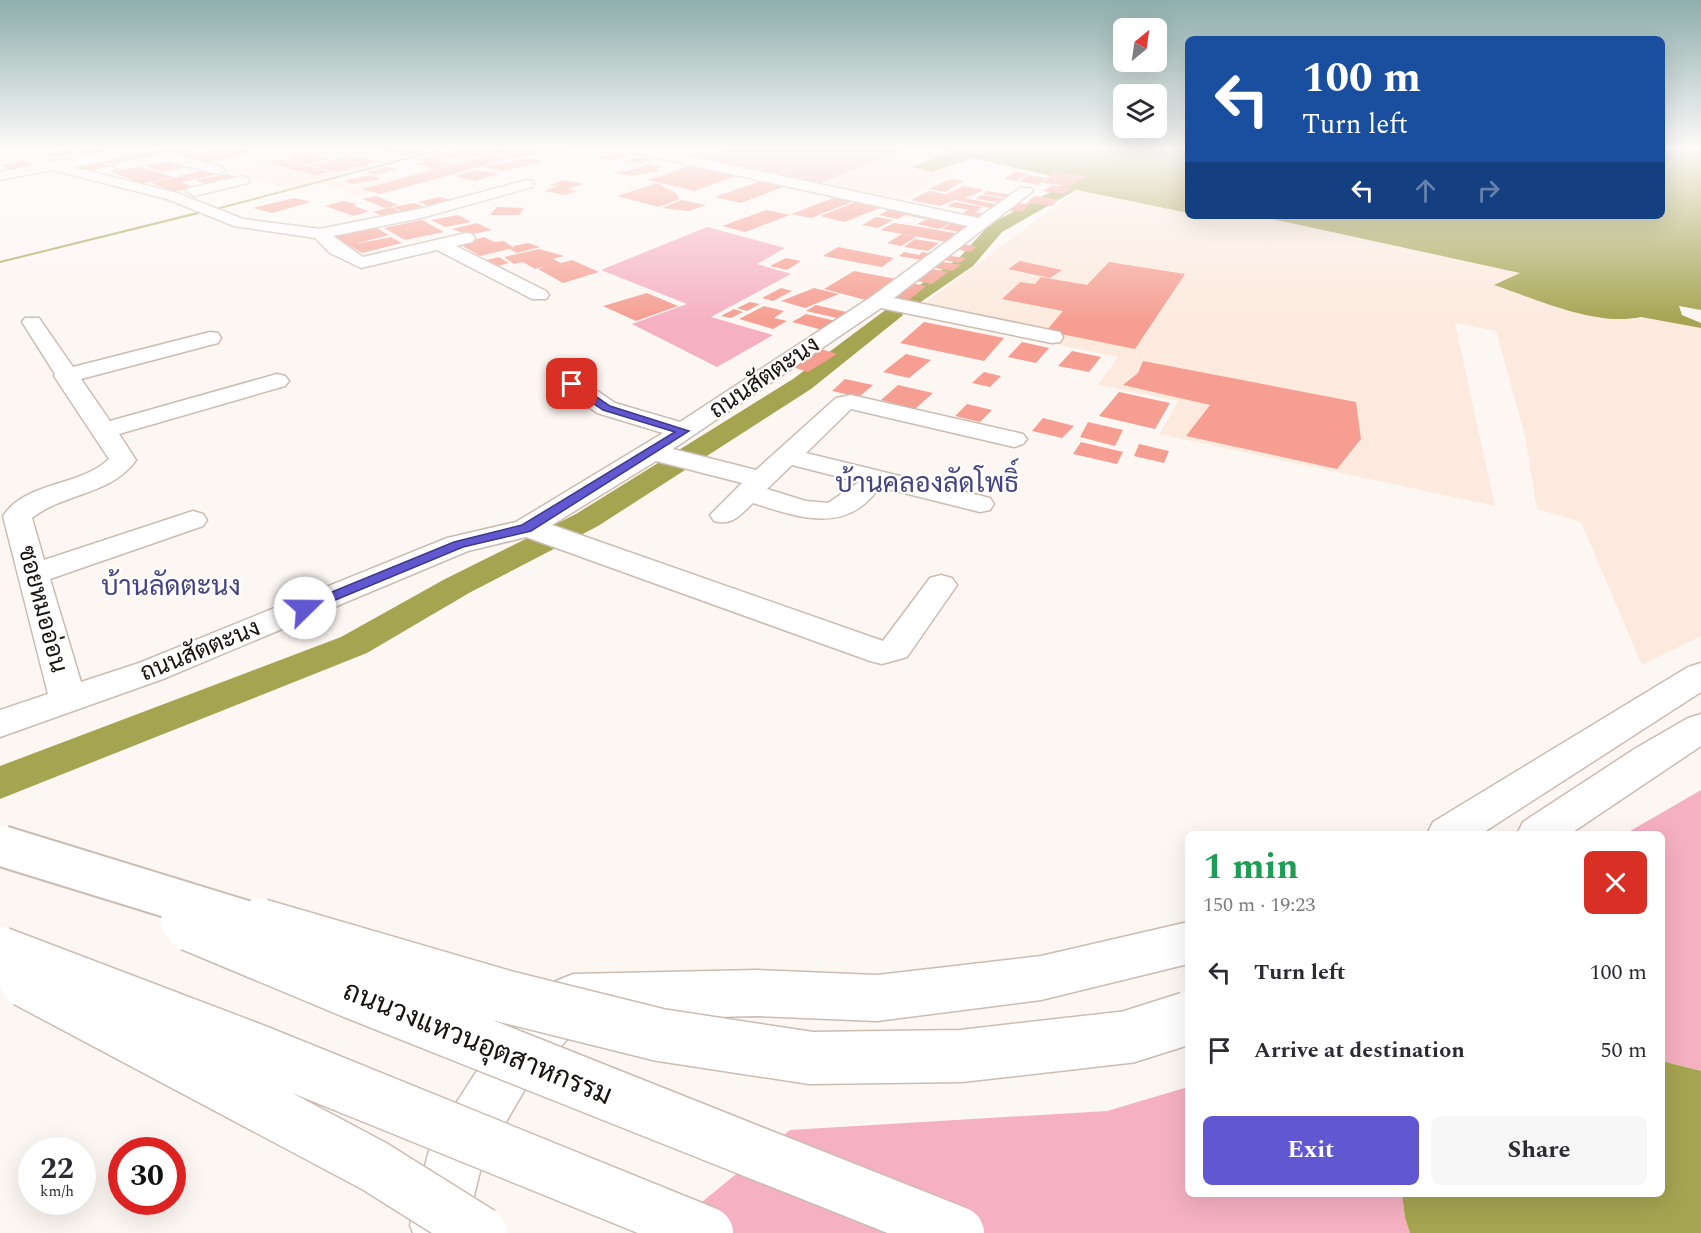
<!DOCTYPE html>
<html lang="en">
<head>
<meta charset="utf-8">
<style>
	:root { --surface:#fff; --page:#f7f7f7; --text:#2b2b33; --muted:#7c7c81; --accent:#6158d1 }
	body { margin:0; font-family:Spectral,Sarabun,serif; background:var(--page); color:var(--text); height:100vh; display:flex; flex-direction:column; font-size:22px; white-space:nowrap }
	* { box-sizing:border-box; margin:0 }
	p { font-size:20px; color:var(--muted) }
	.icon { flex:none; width:33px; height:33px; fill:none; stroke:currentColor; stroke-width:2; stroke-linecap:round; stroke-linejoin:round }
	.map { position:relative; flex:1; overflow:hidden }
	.side { position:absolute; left:1185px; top:831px; width:480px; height:366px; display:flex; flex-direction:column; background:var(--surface); border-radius:9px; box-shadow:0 6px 24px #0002 }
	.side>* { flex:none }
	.guide { position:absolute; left:1185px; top:36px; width:480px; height:183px; border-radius:9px; box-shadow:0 6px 24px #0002; background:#1a4fa0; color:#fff; overflow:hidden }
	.needle { width:39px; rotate:29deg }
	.buttons { position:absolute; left:1113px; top:18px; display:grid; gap:12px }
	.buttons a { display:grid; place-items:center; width:54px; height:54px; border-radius:9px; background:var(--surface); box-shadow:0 6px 24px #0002; font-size:30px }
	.speed { position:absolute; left:18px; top:1137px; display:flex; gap:12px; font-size:30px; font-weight:700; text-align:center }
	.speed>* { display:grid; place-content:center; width:78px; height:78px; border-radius:50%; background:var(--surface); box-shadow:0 6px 24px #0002; line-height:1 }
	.speed small { font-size:15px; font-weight:400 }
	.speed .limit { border:9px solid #d22; background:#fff; color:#111 }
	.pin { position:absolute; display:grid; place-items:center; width:51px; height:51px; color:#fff; margin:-26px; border-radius:12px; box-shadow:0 3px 9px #0006 }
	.me { position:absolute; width:66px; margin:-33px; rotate:68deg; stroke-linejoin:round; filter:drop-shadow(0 0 4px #0008) }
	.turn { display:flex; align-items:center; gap:21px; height:126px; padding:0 18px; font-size:27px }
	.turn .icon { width:78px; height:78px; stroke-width:2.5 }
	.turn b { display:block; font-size:42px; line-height:51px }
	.lanes { display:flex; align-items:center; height:57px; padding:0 18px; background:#0003; justify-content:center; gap:30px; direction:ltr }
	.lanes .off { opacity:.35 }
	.round { display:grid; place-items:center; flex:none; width:63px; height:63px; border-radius:9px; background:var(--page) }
	.head { display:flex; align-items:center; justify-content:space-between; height:102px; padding:0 18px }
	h1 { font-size:36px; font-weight:700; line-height:45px; color:#1e9e55 }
	.primary-button { display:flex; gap:12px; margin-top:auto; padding:12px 18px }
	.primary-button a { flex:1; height:69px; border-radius:9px; background:var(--accent); color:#fff; font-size:24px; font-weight:700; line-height:69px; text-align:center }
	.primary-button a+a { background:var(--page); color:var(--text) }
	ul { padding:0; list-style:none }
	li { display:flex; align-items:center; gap:18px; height:78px; padding:0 18px }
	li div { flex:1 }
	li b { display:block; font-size:22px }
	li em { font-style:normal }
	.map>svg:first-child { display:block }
	.built { fill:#fceade }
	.green { fill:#f5b0c2 }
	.water { fill:#a5a451 }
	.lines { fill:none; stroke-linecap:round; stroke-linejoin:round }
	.stream { fill:#a5a451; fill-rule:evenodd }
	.canal { fill:#a5a451; fill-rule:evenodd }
	.building { fill:#f59e91 }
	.minor-casing { stroke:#cbbcb2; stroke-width:3 }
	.major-casing { stroke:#cbbcb2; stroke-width:3 }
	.minor { fill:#fff; fill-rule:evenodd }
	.major { fill:#fff; fill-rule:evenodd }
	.major-bridge-far1-casing { stroke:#cbbcb2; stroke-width:44; stroke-linecap:butt }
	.major-bridge-casing { stroke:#cbbcb2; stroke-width:55; stroke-linecap:butt }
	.major-bridge-far1 { stroke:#fff; stroke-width:40 }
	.major-bridge { stroke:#fff; stroke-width:52 }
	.route { fill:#6158d1; stroke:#3f3988; stroke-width:1.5 }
	.labels { text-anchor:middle; stroke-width:4.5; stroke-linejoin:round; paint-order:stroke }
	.street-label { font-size:24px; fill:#191310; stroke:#fff }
	.quarter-label { font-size:27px; fill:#454481; stroke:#fff }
	.near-street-label { font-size:28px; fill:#191310; stroke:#fff }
</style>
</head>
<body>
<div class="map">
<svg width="1701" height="1233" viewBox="0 0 1701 1233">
	<rect width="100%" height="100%" fill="#fdf7f3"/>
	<path class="built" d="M227 149H440L329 178 354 188 499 149H531L358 197 318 181 288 189 224 170 257 160Z
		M646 149H727L695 159Z
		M907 149 953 152 909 168 931 172 973 158 899 202 815 185Z
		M1077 190 1188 213V216H1259L1522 273 1495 285 1632 319 1641 317 1701 328V636L1642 665 1581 522 1537 509 1525 436 1496 331 1455 323 1495 506 1159 434 1179 401 1098 385 1118 357 910 314Z"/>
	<path class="green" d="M727 149H907L815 185 695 159Z
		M707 227 785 248 757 264 791 274 711 317 773 335 717 367 632 324 687 304 601 270Z
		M1701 790V1071L1662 1061V834H1625Z
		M1188 1087V1194H1402L1405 1218 1410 1233H664L790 1130 1107 1111Z"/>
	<path class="water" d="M937 149H1188V213L1077 190 1076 182 973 158 931 172 911 167 951 152Z
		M1662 149H1701V310L1679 306 1682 315 1701 323V328L1641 317C1597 327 1536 299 1494 285L1520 273 1259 216H1662Z
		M1662 1061 1701 1071V1233H1410L1405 1218 1402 1194H1662Z"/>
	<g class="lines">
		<path class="stream" d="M440 149H447L220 209 216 208Z
			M201 211 203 213 0 263V261Z"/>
		<path class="canal" d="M1155 149H1176L1083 186 1002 232 973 266 912 308 904 310 902 316 811 389 598 526 469 593 367 653 0 799V766L341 637 445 579 576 514 793 379 888 308 896 306 898 300 959 258 990 224 1073 180Z"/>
	</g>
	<path class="building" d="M86 149H108L101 152 109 154 93 157 77 152 88 150Z
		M178 149 198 150 152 160 132 154Z
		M204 149H243L254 153 204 163 179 156 207 151Z
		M431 149 407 156 383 150V149Z
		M455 149H469L486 154 472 157 450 150Z
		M484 149H504L500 152 510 149 574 150 556 155 543 152 526 157 510 158 478 151Z
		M67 150 75 153 53 157 44 154Z
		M447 151 464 156 448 159 439 157 445 159 439 161 452 164 434 169 417 164 426 162 417 160Z
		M615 152 630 155 613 161 598 157Z
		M308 153 329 159 307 164 286 158Z
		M132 155 151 161 121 168 100 161Z
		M490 155 509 159 380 194 362 189Z
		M352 156 378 162 336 172 311 165Z
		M639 157 652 160 637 164 624 161Z
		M525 158 544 161 504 171 483 167Z
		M283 159 306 165 329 172 314 175 266 162Z
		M28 160 45 166 17 172 2 165Z
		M95 161 111 166 88 171 72 165Z
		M176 161 192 166 162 172 147 167Z
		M649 164 661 166 657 169 660 171 629 176 611 172 628 171Z
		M136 166 161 173 173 177 141 184 110 171Z
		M690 166 718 170 739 175 694 191 648 180Z
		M386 167 397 169 375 175 365 173Z
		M205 170 219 174 181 182 194 187 173 192 151 183Z
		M477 170 498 174 475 181 454 176Z
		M1016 172 1028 173 1016 181 1004 179Z
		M1054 172 1088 176 1070 186 1043 183Z
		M226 174 244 179 214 186 195 180Z
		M369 175 382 179 354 184 344 181Z
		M1028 175 1047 178 1038 185 1018 181Z
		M951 179 963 181 945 192 928 189Z
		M564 180 584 184 568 189 577 191 565 195 545 191 558 186 549 185Z
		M764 180 788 185 741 203 715 197Z
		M657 183 676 193 680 199 659 207 617 196Z
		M1053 185 1072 188 1064 194 1043 191Z
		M964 186 984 190 965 198 1000 205 995 209 955 200 940 206 911 200 929 191 945 194Z
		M987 191 1012 195 1008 198 983 194Z
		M981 195 1008 199 1002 203 976 199Z
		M376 196 398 205 385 208 362 199Z
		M839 196 857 200 811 218 791 214Z
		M1034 196 1058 199 1052 206 1030 203 1022 212 1004 210 1012 202 1026 204Z
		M440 197 457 202 436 208 418 202Z
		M294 198 311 202 272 213 253 208Z
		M682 200 706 205 689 211 662 208Z
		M861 200 885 206 844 222 820 216Z
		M343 201 357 204 354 206 369 211 354 216 325 206Z
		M955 202 983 207 975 212 989 215 976 221 955 217 969 210 947 206Z
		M414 203 430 209 408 214 393 207Z
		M391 207 408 215 390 219 373 212Z
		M497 207 524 208 519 215H490Z
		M894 207 934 215 925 219 905 215 898 219 879 215Z
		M766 210 790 215 745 232 722 226Z
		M458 215 471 222 445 227 431 220Z
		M934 216 935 219 951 223 939 229 917 224Z
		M876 217 893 220 878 228 862 225Z
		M422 220 444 232 405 240 384 228Z
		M955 221 979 225 966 233 942 229Z
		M477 223 492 230 468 235 452 229Z
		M894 223 921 227 960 234 947 242 880 230Z
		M375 227 389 235 355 244 391 237 402 243 362 253 333 236Z
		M902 234 916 237 901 246 887 243Z
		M484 237 494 242 504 241 514 248 513 246 528 243 540 247 517 253 509 249 480 256 459 244Z
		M915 239 939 243 928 251 904 247Z
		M962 244 977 247 970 252 955 249Z
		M838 247 894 258 882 267 823 256Z
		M539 249 564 256 553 259 561 263 572 260 599 272 563 283 538 269 546 266 535 269 523 262 514 264 504 257Z
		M904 252 919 255 922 252 936 255 927 261 899 256Z
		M944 255 966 258 960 263 938 259Z
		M499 257 509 263 494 267 483 261Z
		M786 258 801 261 787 270 770 266Z
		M938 261 961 265 952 271 929 267Z
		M1020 261 1062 270 1050 278 1008 269Z
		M1109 262 1185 274 1135 349 1046 331 1063 311 1002 299 1020 282 1035 284 1041 277 1087 285Z
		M927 268 948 272 932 284 911 280Z
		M854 271 896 279 866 300 824 289Z
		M907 282 926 286 909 300 890 296Z
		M781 288 792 291 773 301 762 298Z
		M814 288 839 294 805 308 781 301Z
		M647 293 678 306 636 321 603 306Z
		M750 302 760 304 747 311 737 308Z
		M816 305 855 314 846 320 806 311Z
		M764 306 784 311 774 318 787 321 773 329 739 319Z
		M734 309 743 312 731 318 721 316Z
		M806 314 836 321 823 330 792 322Z
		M924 322 1004 338 984 361 900 343Z
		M1022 342 1049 348 1036 363 1008 357Z
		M815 347 837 354 808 372 786 365Z
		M1072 351 1101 357 1089 372 1058 366Z
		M906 354 931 360 909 378 883 372Z
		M1143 361 1356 402 1361 439 1337 469 1186 436 1210 405 1123 385 1138 373Z
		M984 372 1001 376 990 387 972 383Z
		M845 379 873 385 859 397 832 391Z
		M898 385 933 393 915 409 881 400Z
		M1119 392 1170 403 1155 429 1099 416Z
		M967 404 992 410 980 422 955 416Z
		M1043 418 1074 426 1062 438 1032 431Z
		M1088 422 1123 430 1115 446 1080 437Z
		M1081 442 1123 452 1117 464 1073 454Z
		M1139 444 1169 451 1164 463 1134 456Z"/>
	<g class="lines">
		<defs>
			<path id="minor" d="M0 149H17L53 162 120 149H150L143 153 72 167 177 193 243 219 320 229 419 209 527 180 532 181 534 184 532 187 421 218 333 236 363 257 466 233 472 234 475 238 472 242 456 246 546 291 549 295 546 299H532L437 250 361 268 330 253 315 238 234 226 167 199 52 170 0 180V172L36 165 0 152Z
				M628 149H655L978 218 1020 188H1030L1033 191 894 298 1060 332 1063 337 1060 342 1052 343 881 308 673 449 756 470 836 398 851 395 1023 434 1027 439 1023 444 1014 447 851 409 806 453 990 498 994 504 990 510 980 512 876 486 878 489C846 535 797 517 753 503 740 515 733 526 714 521L710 515 742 483 656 461 552 525 883 641 930 578 941 575 952 578 957 585 907 657 882 664 870 661 526 537 468 551 163 679 0 737V710L48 694 3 516C26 481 80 487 109 459L54 376 55 374 22 322 25 318H39L73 367 210 332 218 333 221 338 218 343 81 379 110 421 277 374 285 376 289 381 285 386 119 434 136 460C112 495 63 493 32 518L44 560 193 511 203 514 207 520 203 526 50 579 81 682 139 663 447 538 516 522 663 433 597 413 564 389 560 384 564 379H580L615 403 680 422 871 297 968 226 635 153ZM792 465 859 482 828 503 806 501 767 489Z
				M168 153 222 167 224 170 217 174 168 161 121 170 114 166 121 162Z
				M243 176 250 180 248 183 194 196 186 191 189 188Z
				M1701 663V692L1481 834H1427L1433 822 1688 667Z
				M1188 922V964L1041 1000 877 1021 757 1016 585 1020 531 1079 482 1163 465 1233H413L410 1225 428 1154 436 1134 495 1043 556 981 573 974 757 970 877 975 1041 956Z"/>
			<path id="major" d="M1701 714V746L1570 834H1517L1523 822 1636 748 1688 718Z"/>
		</defs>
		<use href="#minor" class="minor-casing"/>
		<use href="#major" class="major-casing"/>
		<use href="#minor" class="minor"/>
		<use href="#major" class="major"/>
		<defs>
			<path id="major-bridge-far1" d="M2 846 265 927
				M181 921 195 927"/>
			<path id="major-bridge" d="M191 925 354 993 958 1233
				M260 925 507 997 660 1035 811 1058 961 1056 1128 1037 1188 1018
				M0 953 258 1051 707 1233
				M26 981 374 1166 481 1233"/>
		</defs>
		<use href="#major-bridge-far1" class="major-bridge-far1-casing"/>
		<use href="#major-bridge" class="major-bridge-casing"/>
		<use href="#major-bridge-far1" class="major-bridge-far1"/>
		<use href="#major-bridge" class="major-bridge"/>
	</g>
	<linearGradient id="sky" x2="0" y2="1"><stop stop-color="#8daeac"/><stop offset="0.46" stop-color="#fefbfa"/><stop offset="1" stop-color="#fefbfa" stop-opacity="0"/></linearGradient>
	<rect width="1701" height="322" fill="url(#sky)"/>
	<path class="route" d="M568 382H575L610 406 689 431 531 531 463 547 309 611H300V605L454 542 522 525 675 432 603 410 568 386Z"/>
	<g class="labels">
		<g class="street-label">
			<text transform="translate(764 377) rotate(-34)" y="8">ถนนสัตตะนง</text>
			<text transform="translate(43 609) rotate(75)" y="8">ซอยหมออ่อน</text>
			<text transform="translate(200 650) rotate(-22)" y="8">ถนนสัตตะนง</text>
		</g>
		<g class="quarter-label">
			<text x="927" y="492">บ้านคลองลัดโพธิ์</text>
			<text x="171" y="595">บ้านลัดตะนง</text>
		</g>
		<g class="near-street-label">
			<text transform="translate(478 1042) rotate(22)" y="10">ถนนวงแหวนอุตสาหกรรม</text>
		</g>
	</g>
</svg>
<div class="buttons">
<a><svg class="needle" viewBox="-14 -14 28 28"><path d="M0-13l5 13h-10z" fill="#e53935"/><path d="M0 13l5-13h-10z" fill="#7c7c81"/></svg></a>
<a><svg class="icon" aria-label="layers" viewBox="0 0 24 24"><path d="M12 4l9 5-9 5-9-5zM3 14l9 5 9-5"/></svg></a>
</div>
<div class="speed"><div>22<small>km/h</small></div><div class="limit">30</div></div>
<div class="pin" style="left:572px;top:384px;background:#d93025"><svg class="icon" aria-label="arrive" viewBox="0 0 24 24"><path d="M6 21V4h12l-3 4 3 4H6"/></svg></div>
<svg class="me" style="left:305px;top:608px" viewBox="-20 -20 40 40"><circle r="19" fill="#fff"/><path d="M0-13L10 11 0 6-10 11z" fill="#6158d1"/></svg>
<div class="guide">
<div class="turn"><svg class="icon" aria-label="left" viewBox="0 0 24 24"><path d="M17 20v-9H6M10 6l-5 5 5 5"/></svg><div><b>100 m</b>Turn left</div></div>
<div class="lanes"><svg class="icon" aria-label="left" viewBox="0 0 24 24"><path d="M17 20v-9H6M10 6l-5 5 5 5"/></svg><svg class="icon off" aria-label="ahead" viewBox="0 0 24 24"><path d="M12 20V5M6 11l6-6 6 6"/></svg><svg class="icon off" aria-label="right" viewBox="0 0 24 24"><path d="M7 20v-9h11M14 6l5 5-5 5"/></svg></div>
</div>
<section class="side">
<div class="head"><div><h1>1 min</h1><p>150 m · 19:23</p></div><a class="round" style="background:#d93025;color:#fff"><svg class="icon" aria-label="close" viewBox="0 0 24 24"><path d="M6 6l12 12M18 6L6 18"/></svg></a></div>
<ul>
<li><svg class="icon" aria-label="left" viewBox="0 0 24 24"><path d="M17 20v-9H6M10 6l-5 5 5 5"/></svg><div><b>Turn left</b></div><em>100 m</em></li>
<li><svg class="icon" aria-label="arrive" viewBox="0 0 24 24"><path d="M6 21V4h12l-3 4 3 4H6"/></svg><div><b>Arrive at destination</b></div><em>50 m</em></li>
</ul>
<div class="primary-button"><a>Exit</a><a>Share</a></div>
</section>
</div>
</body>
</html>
